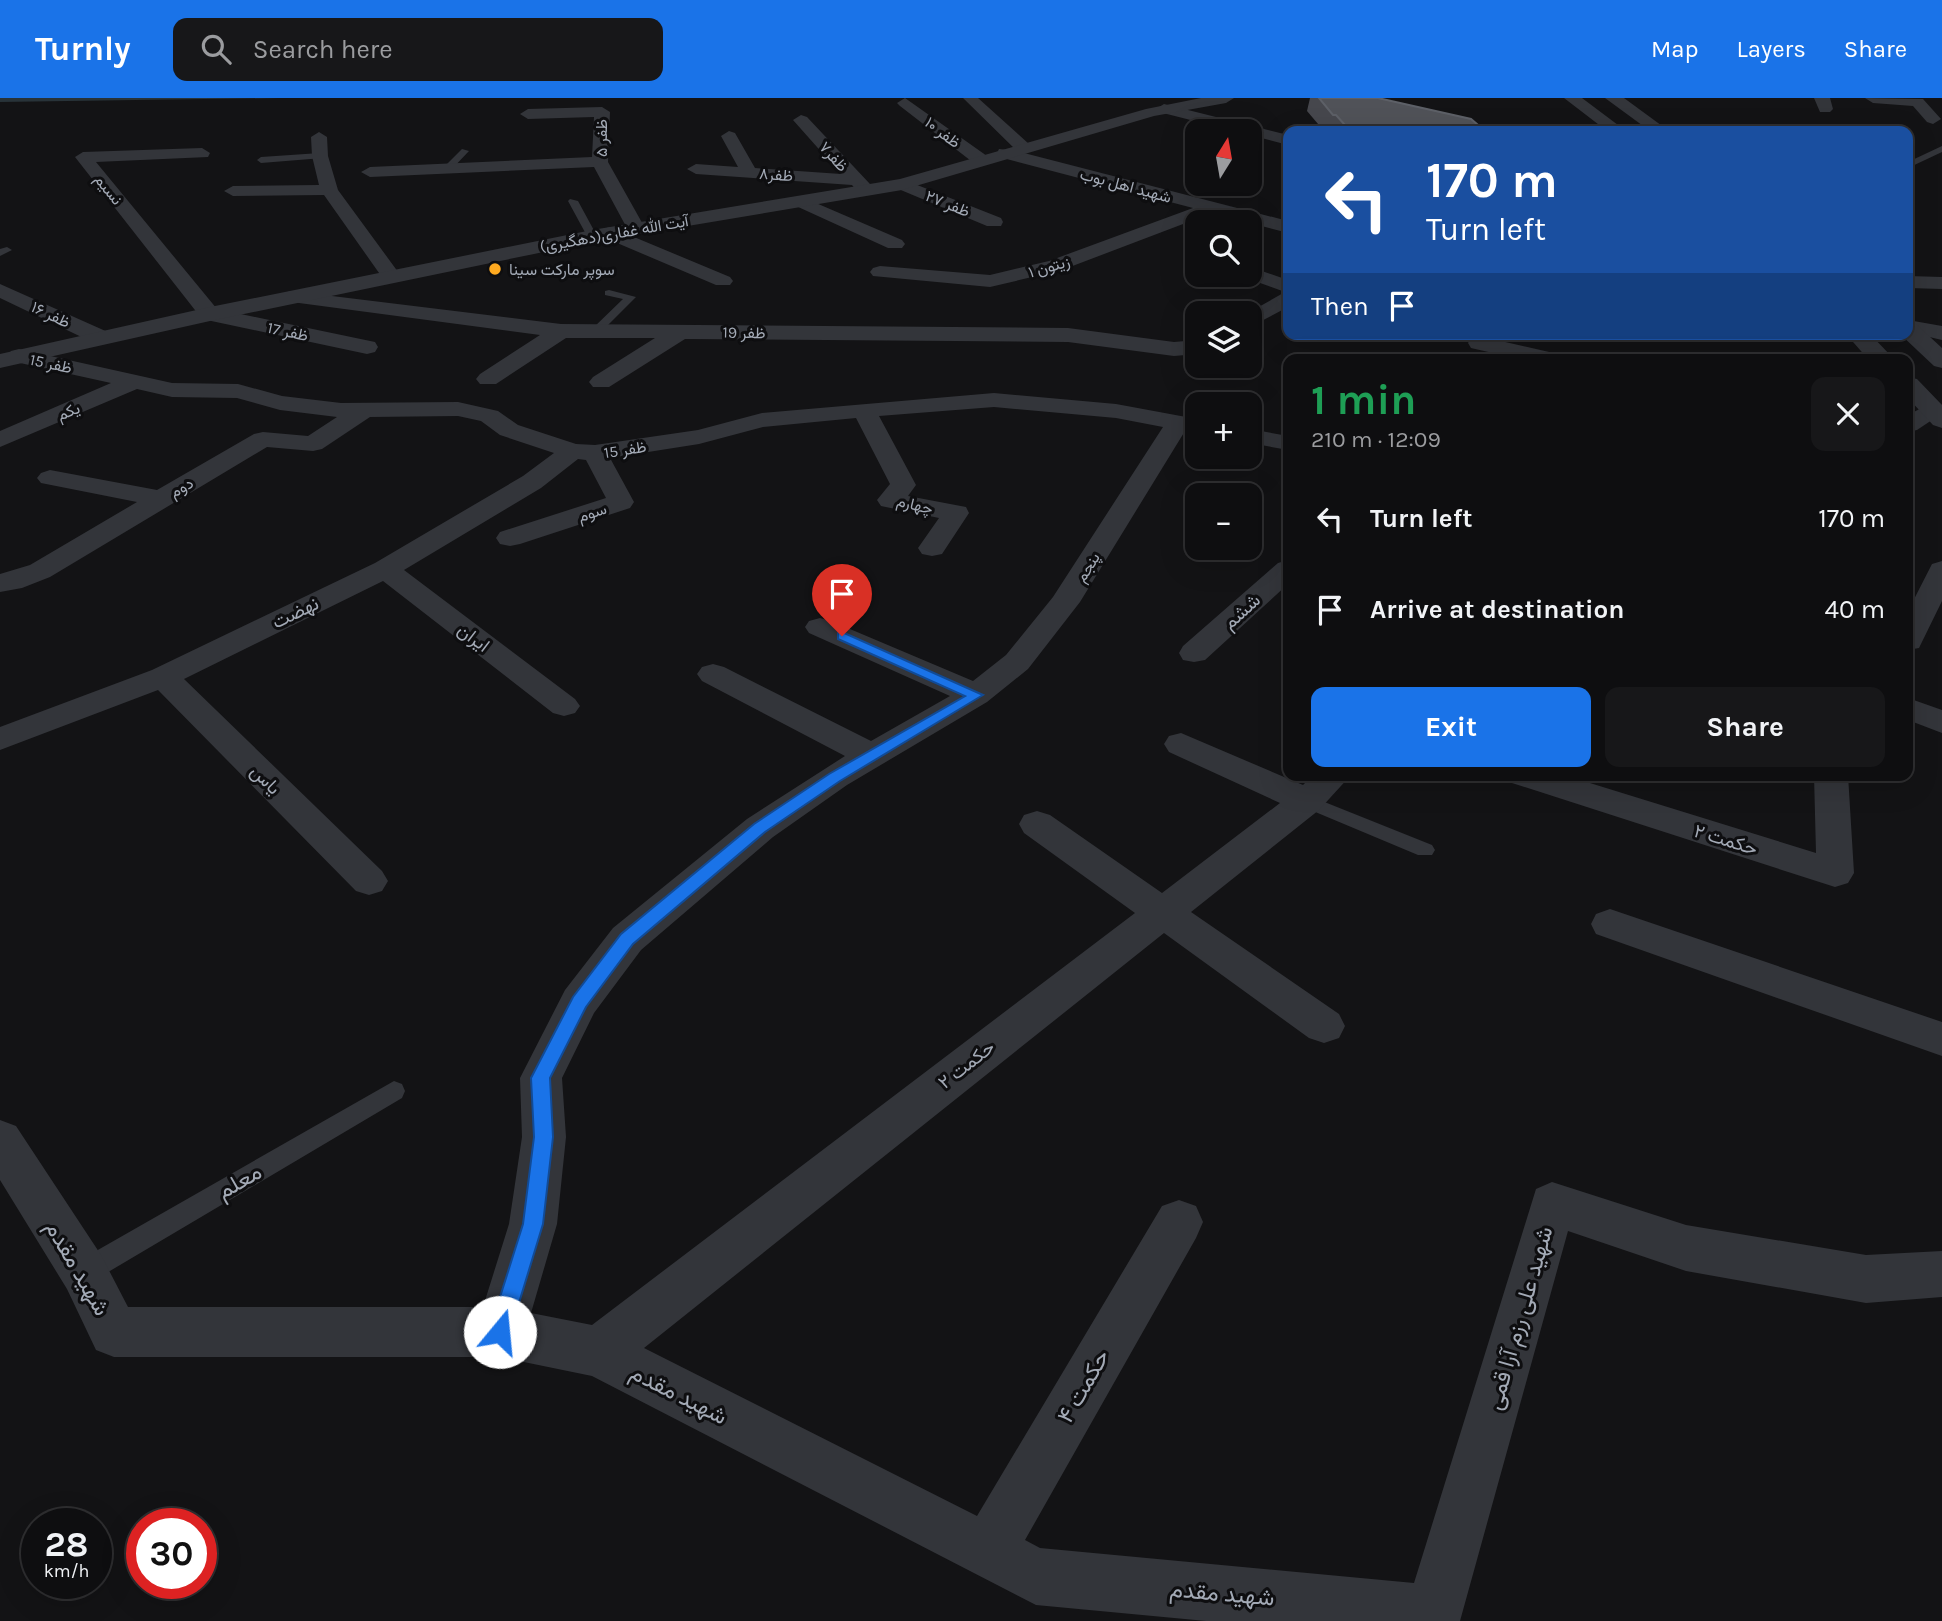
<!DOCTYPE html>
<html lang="en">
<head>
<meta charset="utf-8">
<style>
	:root { --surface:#0e0e10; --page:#171719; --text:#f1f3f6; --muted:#9b9c9f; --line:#2e2e30; --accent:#1a73e8 }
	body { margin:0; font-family:Karla,Vazirmatn,sans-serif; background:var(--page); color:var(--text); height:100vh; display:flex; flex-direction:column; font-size:26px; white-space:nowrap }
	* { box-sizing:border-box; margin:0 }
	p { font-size:23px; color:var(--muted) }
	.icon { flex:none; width:38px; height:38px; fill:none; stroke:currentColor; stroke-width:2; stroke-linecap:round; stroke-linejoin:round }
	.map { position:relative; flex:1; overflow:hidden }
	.details { position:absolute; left:1283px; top:256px; width:630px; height:427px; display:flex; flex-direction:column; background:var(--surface); border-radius:14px; box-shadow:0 7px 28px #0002,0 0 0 2px var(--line) }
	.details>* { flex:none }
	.hud { position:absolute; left:1283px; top:28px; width:630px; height:214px; border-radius:14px; box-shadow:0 7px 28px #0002,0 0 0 2px var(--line); background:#1a4fa0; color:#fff; overflow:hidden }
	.needle { width:46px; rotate:11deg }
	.tools { position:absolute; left:1185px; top:21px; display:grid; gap:14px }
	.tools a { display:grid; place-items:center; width:77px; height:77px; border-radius:14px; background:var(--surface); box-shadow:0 7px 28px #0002,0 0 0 2px var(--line); font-size:35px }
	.speed { position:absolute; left:21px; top:1410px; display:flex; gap:14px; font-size:35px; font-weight:700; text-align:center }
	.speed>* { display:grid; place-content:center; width:91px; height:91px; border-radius:50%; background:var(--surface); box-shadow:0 7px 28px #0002,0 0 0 2px var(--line); line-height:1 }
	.speed small { font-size:18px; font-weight:400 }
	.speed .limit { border:10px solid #d22; background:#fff; color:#111 }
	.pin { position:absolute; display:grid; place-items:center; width:60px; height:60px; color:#fff; margin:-72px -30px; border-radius:50% 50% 50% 0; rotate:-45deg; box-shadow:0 0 7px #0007 }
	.pin .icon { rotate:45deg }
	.me { position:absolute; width:77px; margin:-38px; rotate:17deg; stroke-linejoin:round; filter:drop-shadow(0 0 5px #0008) }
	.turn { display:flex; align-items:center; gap:24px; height:147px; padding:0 28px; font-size:32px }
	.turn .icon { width:91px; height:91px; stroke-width:2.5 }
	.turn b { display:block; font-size:49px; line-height:60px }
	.then { display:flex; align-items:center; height:66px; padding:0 28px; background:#0003; gap:14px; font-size:26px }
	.round { display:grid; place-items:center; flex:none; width:74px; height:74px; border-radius:14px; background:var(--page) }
	.head { display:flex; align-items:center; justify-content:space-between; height:119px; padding:0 28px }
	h1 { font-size:42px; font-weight:700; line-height:52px; color:#1e9e55 }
	.button { display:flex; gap:14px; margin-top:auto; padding:14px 28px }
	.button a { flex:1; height:80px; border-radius:14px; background:var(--accent); color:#fff; font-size:28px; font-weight:700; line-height:80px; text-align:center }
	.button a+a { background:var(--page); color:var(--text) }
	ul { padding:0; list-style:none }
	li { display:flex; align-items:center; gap:21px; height:91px; padding:0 28px }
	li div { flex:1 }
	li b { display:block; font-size:26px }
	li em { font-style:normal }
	header { display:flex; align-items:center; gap:42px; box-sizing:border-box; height:98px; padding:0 35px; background:var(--accent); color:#fff }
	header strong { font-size:33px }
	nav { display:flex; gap:38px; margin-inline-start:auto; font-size:24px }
	.search { width:490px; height:63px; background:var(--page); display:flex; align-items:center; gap:18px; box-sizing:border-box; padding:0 24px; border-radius:14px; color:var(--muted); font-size:26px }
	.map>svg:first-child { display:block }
	.water { fill:#283339 }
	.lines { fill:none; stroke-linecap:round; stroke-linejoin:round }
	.service { fill:#33353a; fill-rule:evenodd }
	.minor { fill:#33353a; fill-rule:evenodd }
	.tertiary { fill:#33353a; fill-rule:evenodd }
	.wall { fill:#46474d }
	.building { fill:#505258; stroke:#5d6067; stroke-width:2 }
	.route { fill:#1a73e8; stroke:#114b97; stroke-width:2 }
	.poi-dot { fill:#ffaa20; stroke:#0e0e10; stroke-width:2.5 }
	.labels { text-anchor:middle; stroke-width:6; stroke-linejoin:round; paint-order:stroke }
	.far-street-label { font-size:16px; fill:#a3aab6; stroke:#0e0e10 }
	.far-poi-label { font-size:16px; fill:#a3aab6; stroke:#0e0e10; text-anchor:start }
	.street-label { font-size:19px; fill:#a3aab6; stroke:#0e0e10 }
	.near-street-label { font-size:23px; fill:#a3aab6; stroke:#0e0e10 }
</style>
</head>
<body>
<header>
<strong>Turnly</strong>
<div class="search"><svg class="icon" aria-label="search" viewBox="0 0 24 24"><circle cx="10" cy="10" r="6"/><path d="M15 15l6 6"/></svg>Search here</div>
<nav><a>Map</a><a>Layers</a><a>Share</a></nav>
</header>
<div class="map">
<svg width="1942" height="1523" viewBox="0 0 1942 1523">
	<rect width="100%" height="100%" fill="#131315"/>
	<path class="water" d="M0 0H281L0 4Z"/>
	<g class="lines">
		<path class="service" d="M1942 48V54L1908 70V64Z
			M462 51 469 53 450 73H444V69Z
			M320 55 323 56V60L261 65 257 62 261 59Z
			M570 101 578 103 597 138 596 140 587 138 568 103Z
			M7 149 12 152 0 158V151Z
			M609 192 636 199 600 235H592V231L623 201 605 197V193Z
			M1307 697 1432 747 1435 752 1432 757H1418L1301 708 1298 703 1301 698Z
			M394 983 402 986 405 993 402 1000 93 1183 84 1186 75 1183 71 1174 75 1165Z"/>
		<path class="minor" d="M905 0 987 58 989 62 987 66H975L900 8 897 5Z
			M963 0H978L1029 46 1031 50 1024 55 1288 123V135L1212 115 1062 172 990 189 873 178 870 174 873 170 880 168 990 177 1049 163 1193 110 999 59 997 55 999 51 1017 53Z
			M1814 0H1830L1833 11 1830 14H1820Z
			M1865 0 1923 1 1941 21 1933 26 1927 24 1913 8 1873 5Z
			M1164 6 1288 37V47L1250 37V33H1234L1159 14 1156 11Z
			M602 9 610 14 608 64 645 130 643 134H629L594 69 370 79 361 74 370 69 592 59 594 19 528 21 520 16 528 11Z
			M801 17 807 19 870 86 873 90 870 94H858L852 87 696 76 687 71 696 66 738 69 721 38 729 33 735 35 755 70 841 76 793 22Z
			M319 34 327 39 328 58 338 92 401 178 398 182H384L324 97 233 98 224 93 233 88 319 87 312 58 311 39Z
			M202 50 210 55 208 59 96 64 217 211 375 244 378 249 375 254 367 256 202 221 75 59 83 54Z
			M902 81 1001 120 1003 124 1001 128H987L896 90 893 86Z
			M802 99 902 142 905 146 902 150H888L796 108 793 104Z
			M610 129 730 179 733 183 730 187H716L603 139 601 135 603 131Z
			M1256 171 1288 182V209L1250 229 1248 215 1285 194 1249 181 1246 177Z
			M1908 178 1942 179V191L1908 190Z
			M0 186 110 235 113 240 110 245H94L0 200Z
			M291 193 561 226 1068 230 1174 244 1197 242V256L1174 258 1068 244 685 241 609 289H593L589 284 593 279 655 240H566L496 286H480L476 281 480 276 540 237 284 203 281 199 284 195Z
			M1908 222 1942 228V242L1908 234Z
			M1479 238 1558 256 1561 261H1519L1471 250 1468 245 1471 240Z
			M19 251 172 285 238 286 282 298 341 305 458 304 498 313 518 327 576 346 595 347 698 332 762 315 994 295 1116 306 1197 321V335L1185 333 1080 504 1028 571 987 604 847 687 773 739 641 852 594 915 562 980 566 1039 557 1126 531 1215 592 1227 1135 815 1024 735 1019 726 1024 717 1037 713 1050 717 1162 795 1280 705 1169 654 1164 646 1169 638 1181 635 1303 687 1313 677H1351L1319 712 1191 814 1339 916 1345 928 1339 940 1324 945 1309 940 1164 835 644 1250 977 1418 1162 1108 1179 1102 1196 1108 1203 1124 1196 1140 1025 1442 1040 1450 1414 1485 1536 1091 1552 1084 1686 1127 1866 1157 1942 1153V1199L1866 1205 1686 1173 1568 1133 1460 1523H1206L1036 1507 592 1278 500 1259H114L96 1252 67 1191 0 1082V1022L16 1028 101 1157 128 1209H483L509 1126 522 1039 520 980 565 892 613 830 747 721 845 658 702 583 697 576 702 569 713 566 724 569 871 643 950 598 809 535 805 529 809 523 820 520 831 523 973 583 1006 557 1053 499 1163 329 1116 320 994 309 879 318 916 387 908 398 966 409 969 415 942 456 932 458 922 456 918 450 939 420 881 408 877 402 890 386 856 320 763 329 699 346 610 360 634 404 630 410 520 446 510 448 500 446 496 440 500 434 606 400 586 362 578 361 541 390 404 472 575 601 580 608 575 615 564 618 553 615 383 483 184 581 382 773 388 783 382 793 369 797 356 793 158 592 0 652V629L152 572 375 465 523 378 554 355 500 337 481 323 458 318 370 319 322 351 313 353 267 349 50 479 22 490 0 494V476L30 467 137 404 41 385 37 380 41 375 50 372 157 392 254 336 263 334 308 338 337 319 280 312 237 300 172 299 137 291 0 349V333L111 285 11 263 8 258 11 253Z
			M1933 304 1942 307 1941 316 1917 332 1908 334V317Z
			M1250 331 1288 338V352L1250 345Z
			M1288 462V486L1205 562 1194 564 1183 562 1179 555 1183 548 1278 465Z
			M1942 463V503L1919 550 1908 552V513L1932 466Z
			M1908 600 1942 612V635L1908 622Z
			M1507 677H1564L1816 755 1814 677H1848L1854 775 1848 785 1835 789 1512 685Z
			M1610 811 1942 924V958L1596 836 1591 826 1596 816Z"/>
		<path class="tertiary" d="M1201 0H1234L1226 5 1154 18 902 92 592 144 210 223 0 270V256L210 209 592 132 900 81 1146 11Z
			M1564 0H1582L1626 33H1607Z
			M1605 0H1624L1669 33H1650Z
			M1908 224 1916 226 1942 250V270L1934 268 1900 236H1908Z
			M1846 236H1870L1894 261H1868Z
			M1908 279 1917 281 1942 307V330L1933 327 1908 300Z"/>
	</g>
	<path class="wall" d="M1310 0H1378L1485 33H1324L1307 13Z"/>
	<path class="building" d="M1319 0H1378L1471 21 1485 33H1372L1345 27 1336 17H1333Z"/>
	<path class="route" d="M842 534 983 597 840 683 765 734 633 846 586 909 550 980 553 1039 543 1126 508 1241 500 1244 492 1241 489 1234 523 1126 534 1039 531 980 573 899 621 836 754 726 829 676 965 598 838 541V535Z"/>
	<circle class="poi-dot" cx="495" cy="171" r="7"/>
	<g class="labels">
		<g class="far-street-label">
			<text transform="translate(943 34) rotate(37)" y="6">ظفر ۱۰</text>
			<text transform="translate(601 40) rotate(-90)" y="6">ظفر ۵</text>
			<text transform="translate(834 58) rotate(48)" y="6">ظفر۷</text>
			<text transform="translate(776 76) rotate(4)" y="6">ظفر۸</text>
			<text transform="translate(1126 87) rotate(15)" y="6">شهید اهل بوب</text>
			<text transform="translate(109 91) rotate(51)" y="6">نسیم</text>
			<text transform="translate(948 105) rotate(22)" y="6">ظفر ۲۷</text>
			<text transform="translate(614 135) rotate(-10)" y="6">آیت الله غفاری(دهگیری)</text>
			<text transform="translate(1049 168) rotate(-16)" y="6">زیتون ۱</text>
			<text transform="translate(51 216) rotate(25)" y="6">ظفر ۱۶</text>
			<text transform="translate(288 233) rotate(12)" y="6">ظفر 17</text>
			<text transform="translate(744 234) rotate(1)" y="6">ظفر 19</text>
			<text transform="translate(51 265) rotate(12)" y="6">ظفر 15</text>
			<text transform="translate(68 313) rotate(-23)" y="6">یکم</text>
			<text transform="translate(625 351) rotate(-9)" y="6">ظفر 15</text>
			<text transform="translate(181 389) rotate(-30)" y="6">دوم</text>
			<text transform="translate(915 406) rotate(14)" y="6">چهارم</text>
			<text transform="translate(592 414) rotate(-18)" y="6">سوم</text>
			<text transform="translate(1087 469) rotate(-58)" y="6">پنجم</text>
		</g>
		<g class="far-poi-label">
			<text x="509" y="177">سوپر مارکت سینا</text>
		</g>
		<g class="street-label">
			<text transform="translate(1241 513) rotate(-42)" y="7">ششم</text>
			<text transform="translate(295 514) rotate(-26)" y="7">نهضت</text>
			<text transform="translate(474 539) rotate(37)" y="7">ایران</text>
			<text transform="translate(266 681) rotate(45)" y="7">یاس</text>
			<text transform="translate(1726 741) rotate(17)" y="7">حکمت ۲</text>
			<text transform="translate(966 966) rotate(-38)" y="7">حکمت ۲</text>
		</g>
		<g class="near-street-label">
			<text transform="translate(239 1083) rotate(-30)" y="8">معلم</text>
			<text transform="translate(78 1170) rotate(60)" y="8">شهید مقدم</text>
			<text transform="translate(1519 1220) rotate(-74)" y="8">شهید علی رزم آرا قمی</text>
			<text transform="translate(1083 1288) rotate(-60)" y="8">حکمت ۴</text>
			<text transform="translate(679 1296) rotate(27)" y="8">شهید مقدم</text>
			<text transform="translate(1222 1495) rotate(5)" y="8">شهید مقدم</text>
		</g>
	</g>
</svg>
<div class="tools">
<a><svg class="needle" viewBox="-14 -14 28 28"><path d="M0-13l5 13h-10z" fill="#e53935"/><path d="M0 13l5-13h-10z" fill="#9b9c9f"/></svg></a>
<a><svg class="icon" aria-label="search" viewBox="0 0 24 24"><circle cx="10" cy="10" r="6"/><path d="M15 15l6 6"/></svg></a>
<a><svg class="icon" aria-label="layers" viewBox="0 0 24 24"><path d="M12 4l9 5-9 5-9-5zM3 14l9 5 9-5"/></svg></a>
<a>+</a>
<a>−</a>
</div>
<div class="speed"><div>28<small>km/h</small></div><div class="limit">30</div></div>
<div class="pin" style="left:842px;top:538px;background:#d93025"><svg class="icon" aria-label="arrive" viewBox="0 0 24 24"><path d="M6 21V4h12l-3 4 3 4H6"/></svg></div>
<svg class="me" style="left:500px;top:1234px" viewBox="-20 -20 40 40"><circle r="19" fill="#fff"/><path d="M0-13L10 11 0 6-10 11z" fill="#1a73e8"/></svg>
<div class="hud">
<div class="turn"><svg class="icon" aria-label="left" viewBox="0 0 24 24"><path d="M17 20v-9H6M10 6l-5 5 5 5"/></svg><div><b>170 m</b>Turn left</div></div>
<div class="then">Then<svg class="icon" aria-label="arrive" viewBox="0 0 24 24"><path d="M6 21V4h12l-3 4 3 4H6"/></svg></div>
</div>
<section class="details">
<div class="head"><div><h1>1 min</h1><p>210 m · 12:09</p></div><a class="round"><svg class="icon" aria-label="close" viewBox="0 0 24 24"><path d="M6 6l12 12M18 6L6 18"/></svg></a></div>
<ul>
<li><svg class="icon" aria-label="left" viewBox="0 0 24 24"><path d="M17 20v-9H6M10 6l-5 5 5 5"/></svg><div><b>Turn left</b></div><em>170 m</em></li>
<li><svg class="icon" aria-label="arrive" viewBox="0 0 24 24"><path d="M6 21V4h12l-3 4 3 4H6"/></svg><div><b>Arrive at destination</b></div><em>40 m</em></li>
</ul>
<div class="button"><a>Exit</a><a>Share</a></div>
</section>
</div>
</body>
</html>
